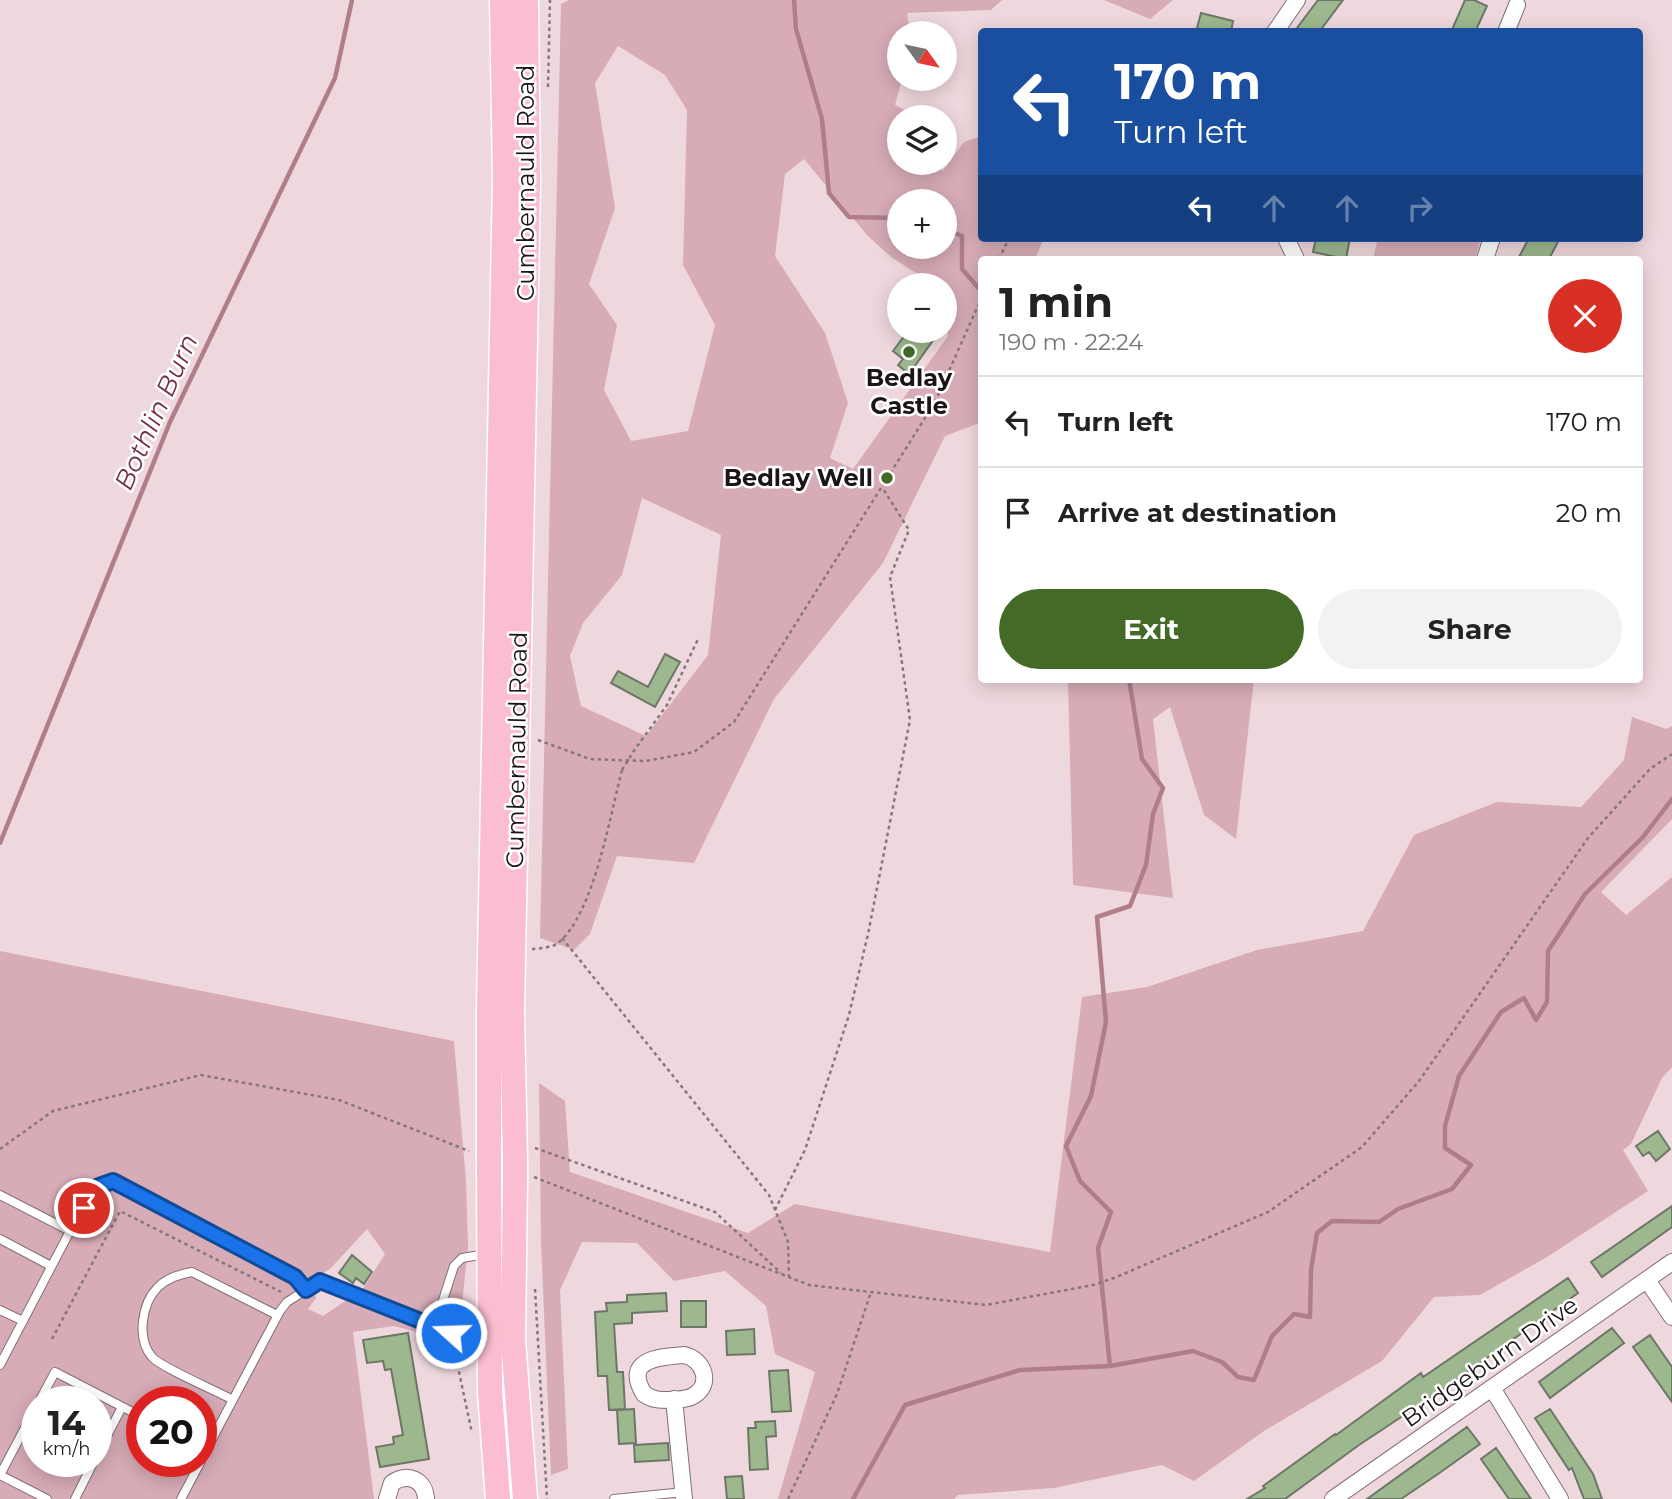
<!DOCTYPE html>
<html lang="en">
<head>
<meta charset="utf-8">
<style>
	:root { --surface:#fff; --page:#f2f2f2; --text:#222; --muted:#767676; --line:#e0e0e0; --accent:#436b27 }
	body { margin:0; font-family:Montserrat,sans-serif; background:var(--page); color:var(--text); height:100vh; display:flex; flex-direction:column; font-size:26px; white-space:nowrap }
	* { box-sizing:border-box; margin:0 }
	p { font-size:23px; color:var(--muted) }
	.icon { flex:none; width:38px; height:38px; fill:none; stroke:currentColor; stroke-width:2; stroke-linecap:round; stroke-linejoin:round }
	.map { position:relative; flex:1; overflow:hidden }
	.drawer { position:absolute; left:978px; top:256px; width:665px; height:427px; display:flex; flex-direction:column; background:var(--surface); border-radius:7px; box-shadow:0 4px 18px #0003 }
	.drawer>* { flex:none }
	.guide { position:absolute; left:978px; top:28px; width:665px; height:214px; border-radius:7px; box-shadow:0 4px 18px #0003; background:#1a4fa0; color:#fff; overflow:hidden }
	.needle { width:46px; rotate:123deg }
	.tools { position:absolute; left:887px; top:21px; display:grid; gap:14px }
	.tools a { display:grid; place-items:center; width:70px; height:70px; border-radius:50%; background:var(--surface); box-shadow:0 4px 18px #0003; font-size:35px }
	.speed { position:absolute; left:21px; top:1386px; display:flex; gap:14px; font-size:35px; font-weight:700; text-align:center }
	.speed>* { display:grid; place-content:center; width:91px; height:91px; border-radius:50%; background:var(--surface); box-shadow:0 4px 18px #0003; line-height:1 }
	.speed small { font-size:18px; font-weight:400 }
	.speed .limit { border:10px solid #d22; background:#fff; color:#111 }
	.pin { position:absolute; display:grid; place-items:center; width:60px; height:60px; color:#fff; margin:-30px; border:4px solid #fff; border-radius:50%; box-shadow:0 2px 7px #0007 }
	.me { position:absolute; width:77px; margin:-38px; rotate:290deg; stroke-linejoin:round; filter:drop-shadow(0 0 5px #0008) }
	.turn { display:flex; align-items:center; gap:24px; height:147px; padding:0 21px; font-size:32px }
	.turn .icon { width:91px; height:91px; stroke-width:2.5 }
	.turn b { display:block; font-size:49px; line-height:60px }
	.lanes { display:flex; align-items:center; height:66px; padding:0 21px; background:#0003; justify-content:center; gap:35px; direction:ltr }
	.lanes .off { opacity:.35 }
	.round { display:grid; place-items:center; flex:none; width:74px; height:74px; border-radius:37px; background:var(--page) }
	.overview { display:flex; align-items:center; justify-content:space-between; height:119px; padding:0 21px }
	h1 { font-size:42px; font-weight:700; line-height:52px }
	.button { display:flex; gap:14px; margin-top:auto; padding:14px 21px }
	.button a { flex:1; height:80px; border-radius:42px; background:var(--accent); color:#fff; font-size:28px; font-weight:700; line-height:80px; text-align:center }
	.button a+a { background:var(--page); color:var(--text) }
	ul { padding:0; list-style:none }
	li { display:flex; align-items:center; gap:21px; height:91px; padding:0 21px; border-top:2px solid var(--line) }
	li div { flex:1 }
	li b { display:block; font-size:26px }
	li em { font-style:normal }
	.map>svg:first-child { display:block }
	.green { fill:#d7acb7; fill-rule:evenodd }
	.lines { fill:none; stroke-linecap:round; stroke-linejoin:round }
	.stream { stroke:#b07e8b; stroke-width:4.5 }
	.building { fill:#9db88e; stroke:#6d7767; stroke-width:2 }
	.lane-casing { stroke:#836f74; stroke-width:10 }
	.street-casing { stroke:#836f74; stroke-width:18 }
	.primary-casing { stroke:#fff; stroke-width:27 }
	.path { stroke:#87777b; stroke-width:2.5; stroke-dasharray:3.5 3.5; stroke-linecap:butt }
	.lane { stroke:#fff; stroke-width:8 }
	.street { stroke:#fff; stroke-width:16 }
	.primary { stroke:#fbbed0; stroke-width:24 }
	.primary-bridge-casing { stroke:#fff; stroke-width:27; stroke-linecap:butt }
	.path-bridge { stroke:#87777b; stroke-width:2.5; stroke-dasharray:3.5 3.5; stroke-linecap:butt }
	.primary-bridge { stroke:#fbbed0; stroke-width:24 }
	.route-casing { stroke:#114b97; stroke-width:18 }
	.route { stroke:#1a73e8; stroke-width:12 }
	.poi-dot { fill:#436b27; stroke:#fff; stroke-width:2.5 }
	.labels { text-anchor:middle; stroke-width:5; stroke-linejoin:round; paint-order:stroke }
	.street-label { font-size:24px; fill:#1c1416; stroke:#fff }
	.poi-label { font-size:24px; font-weight:bold; fill:#1c1416; stroke:#fff }
	.water-label { font-size:26px; font-style:italic; fill:#723146; stroke:#fff }
</style>
</head>
<body>
<div class="map">
<svg width="1672" height="1499" viewBox="0 0 1672 1499">
	<rect width="100%" height="100%" fill="#efd8dd"/>
	<path class="green" d="M569 0H1002L991 10 907 13 910 33H900V79H902L895 105 918 117H900V163H941L942 172 964 142 982 136V238H1044L1035 259H982V422L945 436 883 563 774 699 694 863 617 856 590 934 574 950 540 938 561 4ZM618 46 665 75 687 110 683 265 715 325 688 431 631 441 604 390 617 325 589 284 615 208 595 83ZM804 159 867 235 891 257 935 285H945L948 336 853 469 830 458 848 403 825 333 775 256 785 174ZM945 201V247H900V201ZM642 498 721 535 708 655 646 736 581 706 570 656 583 623 622 575Z
		M1104 0H1173L1150 19Z
		M1378 238H1481L1475 259H1373Z
		M1068 679H1254L1236 839 1204 815 1170 707 1153 719 1173 898 1073 885Z
		M1632 717 1666 729 1672 726V819L1601 892 1626 915 1672 877V1067L1662 1078 1631 1144 1623 1150 1648 1191 1547 1257 1480 1295 1434 1297 1382 1361 1264 1431 1194 1481 1162 1465 1054 1488 958 1495 954 1499H778L815 1372 775 1354 766 1306 725 1271 674 1281 637 1243 582 1242 560 1290 568 1469 551 1475 541 1243 539 1083 565 1101 570 1172 748 1233 795 1204 1050 1252 1082 997 1147 987 1257 950 1363 931 1414 835 1497 802 1581 807 1624 760Z
		M0 951 454 1041 466 1181 468 1246 461 1315 451 1341 394 1326 353 1332 374 1499H0ZM367 1229 385 1254 363 1289 323 1316 308 1309 316 1298 312 1279 330 1269ZM37 1402H96V1461H37ZM142 1402H201V1461H142Z"/>
	<g class="lines">
		<path class="stream" d="M794 0 796 29 822 119 829 193 849 217 900 218
			M945 229 962 236V269L982 292
			M0 843 170 422 335 78 352 0
			M1110 1366 1098 1248 1111 1212 1080 1181 1066 1146 1091 1096 1106 1022 1097 917 1130 906 1146 865 1153 814 1163 788 1142 759 1129 679
			M853 1499 905 1405 1020 1370 1110 1366 1193 1351 1222 1362 1238 1377 1254 1380 1272 1336 1294 1314 1310 1317 1311 1270 1317 1233 1332 1221 1379 1222 1398 1209 1452 1189 1471 1165 1445 1148V1126L1459 1076 1501 1012 1524 998 1536 1020 1547 1002 1548 951 1585 894 1643 837 1672 799"/>
	</g>
	<path class="building" d="M1318 0H1343L1319 32H1294Z
		M1465 0H1474L1487 6 1475 32H1451Z
		M1201 13 1233 21 1231 32H1196Z
		M1316 238H1350L1346 259 1313 252Z
		M1529 238H1560L1549 259H1518Z
		M908 331H932L928 335 934 339 909 374 898 365 903 359 893 351Z
		M665 654 680 662 655 707 611 683 618 671 648 687Z
		M1658 1131 1670 1149 1656 1161 1649 1152 1643 1156 1636 1146Z
		M1672 1206V1227L1602 1277 1591 1262Z
		M352 1255 372 1272 364 1284 356 1278 353 1283 339 1273Z
		M1568 1278 1578 1293 1445 1388 1359 1445 1285 1499H1247L1265 1488 1263 1486 1335 1434 1336 1435 1421 1373 1423 1377Z
		M666 1293 667 1311 632 1313V1323L614 1324 617 1372H623L625 1409 609 1410 607 1376H598L595 1312 607 1311 606 1303 627 1302V1295Z
		M681 1301H706V1327H681Z
		M1612 1328 1624 1343 1550 1398 1539 1382Z
		M754 1329 755 1354 727 1355 726 1331Z
		M408 1333 429 1459 380 1467 376 1447 394 1444 393 1437 403 1435 391 1369 385 1370 383 1361 367 1363 363 1340Z
		M1650 1335 1672 1367V1402L1633 1347Z
		M788 1370 791 1411 772 1412 769 1371Z
		M634 1409 636 1443 619 1444 617 1410Z
		M1550 1409 1593 1474 1602 1499H1584L1572 1468 1569 1470 1535 1418Z
		M775 1421 776 1436 766 1437 768 1469 750 1470 748 1428H756L755 1422Z
		M1467 1427 1480 1444 1438 1474 1401 1499H1367Z
		M668 1443 669 1460 635 1462 634 1445Z
		M1496 1448 1531 1499H1509L1481 1459Z
		M742 1476 744 1499H727L725 1477Z"/>
	<g class="lines">
		<defs>
			<path id="lane" d="M0 1195 70 1231 0 1365
				M70 1231 99 1186 113 1181 295 1277 306 1290
				M0 1239 51 1266
				M0 1310 23 1321
				M434 1328 454 1266 462 1258 486 1254
				M233 1400C217 1391 162 1368 152 1357 136 1338 142 1303 158 1287 167 1278 180 1274 192 1272L277 1315
				M39 1402 55 1372 142 1417
				M96 1457 122 1407
				M201 1460 280 1311 287 1302 320 1281 434 1328 451 1333 487 1339
				M0 1475 37 1405
				M0 1475 47 1499
				M75 1499 94 1461
				M181 1499 201 1461
				M614 1499 684 1492"/>
			<path id="street" d="M1275 32 1297 0
				M1506 32 1517 5
				M1286 238 1296 259
				M1485 259 1492 238
				M1647 1280 1672 1317
				M684 1355C704 1359 713 1385 693 1396 686 1400 678 1399 671 1400 659 1400 653 1400 644 1394 622 1358 662 1357 684 1355Z
				M1492 1388 1560 1499
				M674 1399 684 1499
				M387 1499 392 1483C408 1472 425 1480 426 1499
				M1333 1499 1672 1262"/>
			<path id="primary" d="M489 1152V1007L505 179 502 0
				M515 1162 512 1011 528 183 526 0
				M489 1170 490 1392 498 1499
				M515 1179 513 1340 525 1499"/>
		</defs>
		<use href="#lane" class="lane-casing"/>
		<use href="#street" class="street-casing"/>
		<use href="#primary" class="primary-casing"/>
		<path class="path" d="M548 87 550 0
			M999 259 1009 238
			M538 740 590 759 646 761 694 752 734 722 935 402 982 297
			M633 752 667 705 699 637
			M562 938 769 1195 788 1242 789 1277
			M532 949C540 948 552 948 558 943 594 914 610 815 622 770
			M535 1148 715 1212 781 1273
			M0 1149 53 1111 201 1075 339 1100 469 1151
			M534 1177 809 1285 986 1305 1093 1285 1114 1278 1268 1212 1362 1147 1419 1081 1588 838 1650 769 1672 754
			M775 1210 805 1150 849 1015 868 934 910 720 890 577 909 530 882 487
			M535 1289 547 1499
			M52 1339 120 1211 281 1292
			M453 1344 472 1433
			M788 1499 837 1394 871 1292"/>
		<use href="#lane" class="lane"/>
		<use href="#street" class="street"/>
		<use href="#primary" class="primary"/>
		<defs>
			<path id="primary-bridge" d="M489 1152V1170
				M515 1162V1179"/>
		</defs>
		<use href="#primary-bridge" class="primary-bridge-casing"/>
		<path class="path-bridge" d="M622 770 633 752"/>
		<use href="#primary-bridge" class="primary-bridge"/>
	</g>
	<g class="lines">
		<defs>
			<path id="route" d="M84 1208 99 1186 113 1181 295 1277 306 1290 320 1281 451 1333"/>
		</defs>
		<use href="#route" class="route-casing"/>
		<use href="#route" class="route"/>
	</g>
	<g class="poi-dot">
		<circle cx="909" cy="352" r="7"/>
		<circle cx="887" cy="478" r="7"/>
	</g>
	<g class="labels">
		<g class="street-label">
			<text transform="translate(526 183) rotate(-90)" y="8">Cumbernauld Road</text>
			<text transform="translate(517 750) rotate(-89)" y="8">Cumbernauld Road</text>
			<text transform="translate(1490 1362) rotate(-35)" y="8">Bridgeburn Drive</text>
		</g>
		<g class="poi-label">
			<text x="909" y="386">Bedlay<tspan x="909" dy="28">Castle</tspan></text>
			<text x="873" y="486" text-anchor="end">Bedlay Well</text>
		</g>
		<g class="water-label">
			<text transform="translate(156 412) rotate(-66)" y="9">Bothlin Burn</text>
		</g>
	</g>
</svg>
<div class="tools">
<a><svg class="needle" viewBox="-14 -14 28 28"><path d="M0-13l5 13h-10z" fill="#e53935"/><path d="M0 13l5-13h-10z" fill="#767676"/></svg></a>
<a><svg class="icon" aria-label="layers" viewBox="0 0 24 24"><path d="M12 4l9 5-9 5-9-5zM3 14l9 5 9-5"/></svg></a>
<a>+</a>
<a>−</a>
</div>
<div class="speed"><div>14<small>km/h</small></div><div class="limit">20</div></div>
<div class="pin" style="left:84px;top:1208px;background:#d93025"><svg class="icon" aria-label="arrive" viewBox="0 0 24 24"><path d="M6 21V4h12l-3 4 3 4H6"/></svg></div>
<svg class="me" style="left:451px;top:1333px" viewBox="-20 -20 40 40"><circle r="17" fill="#1a73e8" stroke="#fff" stroke-width="3"/><path d="M0-11L8 9 0 5-8 9z" fill="#fff"/></svg>
<div class="guide">
<div class="turn"><svg class="icon" aria-label="left" viewBox="0 0 24 24"><path d="M17 20v-9H6M10 6l-5 5 5 5"/></svg><div><b>170 m</b>Turn left</div></div>
<div class="lanes"><svg class="icon" aria-label="left" viewBox="0 0 24 24"><path d="M17 20v-9H6M10 6l-5 5 5 5"/></svg><svg class="icon off" aria-label="ahead" viewBox="0 0 24 24"><path d="M12 20V5M6 11l6-6 6 6"/></svg><svg class="icon off" aria-label="ahead" viewBox="0 0 24 24"><path d="M12 20V5M6 11l6-6 6 6"/></svg><svg class="icon off" aria-label="right" viewBox="0 0 24 24"><path d="M7 20v-9h11M14 6l5 5-5 5"/></svg></div>
</div>
<section class="drawer">
<div class="overview"><div><h1>1 min</h1><p>190 m · 22:24</p></div><a class="round" style="background:#d93025;color:#fff"><svg class="icon" aria-label="close" viewBox="0 0 24 24"><path d="M6 6l12 12M18 6L6 18"/></svg></a></div>
<ul>
<li><svg class="icon" aria-label="left" viewBox="0 0 24 24"><path d="M17 20v-9H6M10 6l-5 5 5 5"/></svg><div><b>Turn left</b></div><em>170 m</em></li>
<li><svg class="icon" aria-label="arrive" viewBox="0 0 24 24"><path d="M6 21V4h12l-3 4 3 4H6"/></svg><div><b>Arrive at destination</b></div><em>20 m</em></li>
</ul>
<div class="button"><a>Exit</a><a>Share</a></div>
</section>
</div>
</body>
</html>
